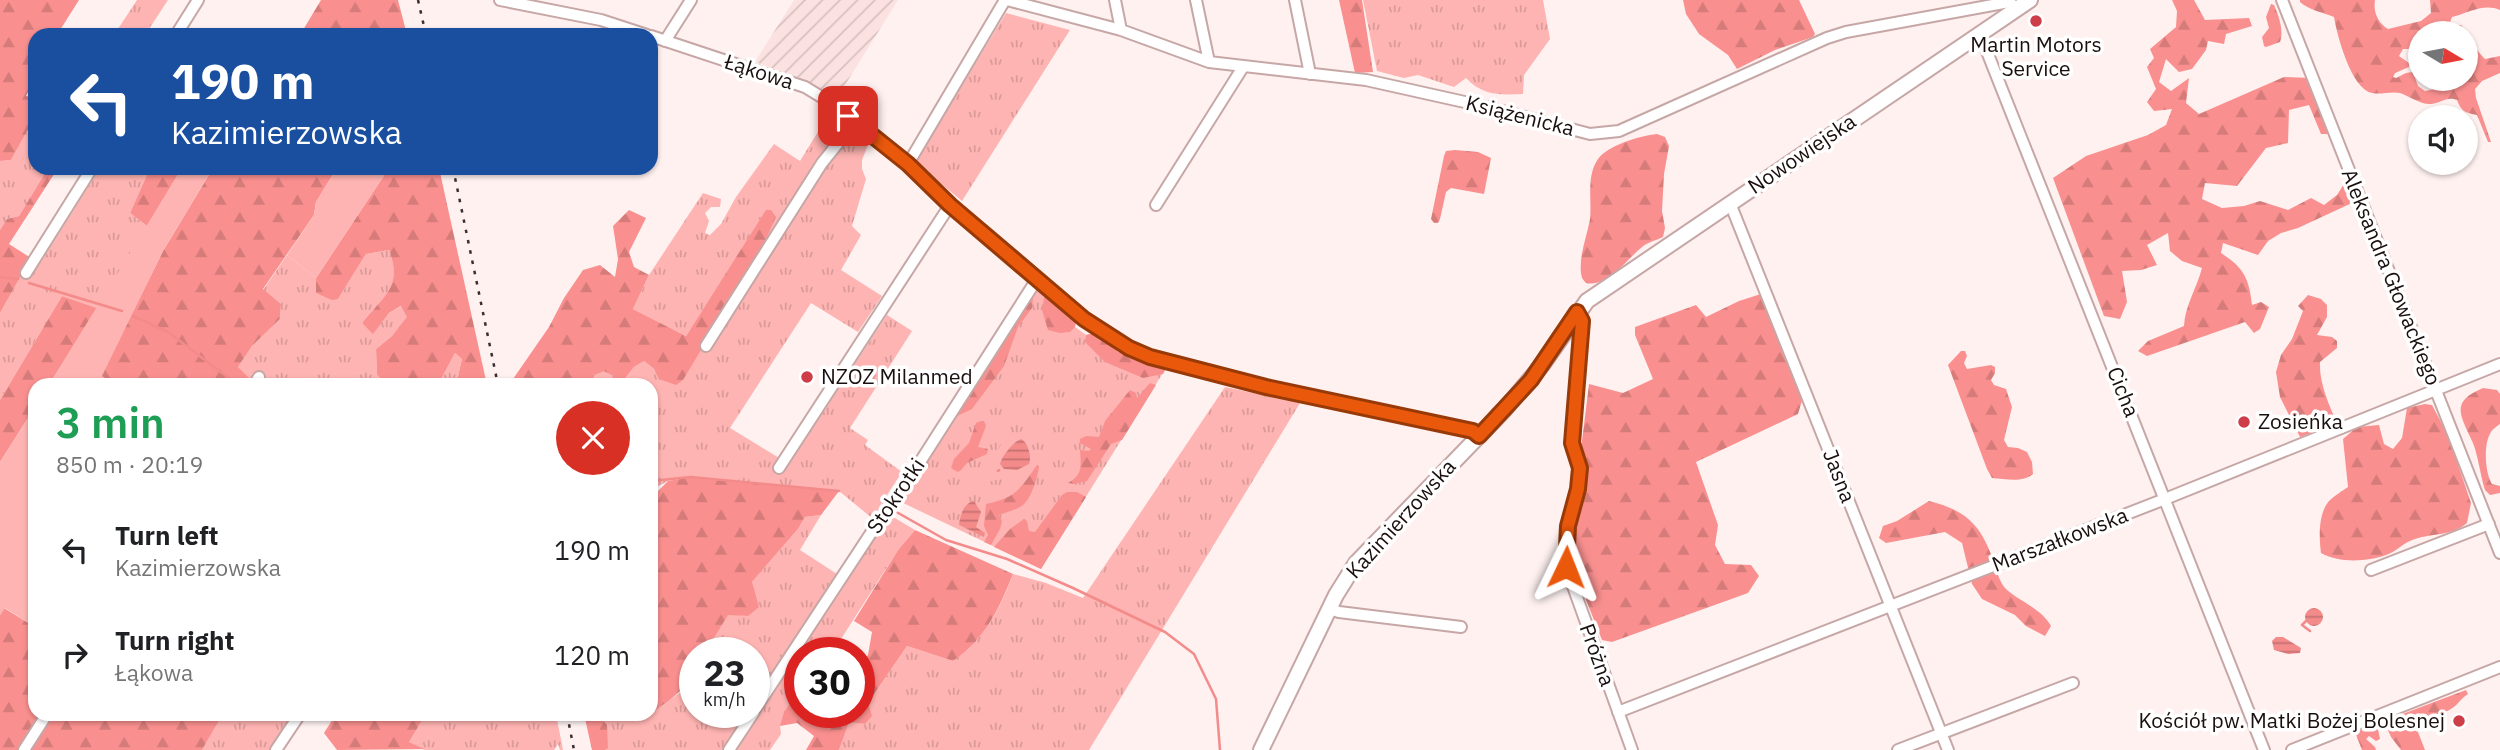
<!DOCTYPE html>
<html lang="en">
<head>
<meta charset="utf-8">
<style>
	:root { --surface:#fff; --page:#f2f2f2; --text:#202124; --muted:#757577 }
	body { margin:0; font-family:"IBM Plex Sans",sans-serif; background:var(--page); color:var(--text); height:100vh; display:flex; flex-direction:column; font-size:26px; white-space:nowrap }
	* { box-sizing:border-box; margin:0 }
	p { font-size:23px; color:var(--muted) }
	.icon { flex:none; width:38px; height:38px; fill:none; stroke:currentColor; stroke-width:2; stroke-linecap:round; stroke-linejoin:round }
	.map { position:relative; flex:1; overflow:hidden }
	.sheet { position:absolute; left:28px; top:378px; width:630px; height:343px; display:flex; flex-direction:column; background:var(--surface); border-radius:21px; box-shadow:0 2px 5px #0004 }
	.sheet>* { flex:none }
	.guide { position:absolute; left:28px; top:28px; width:630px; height:147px; border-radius:21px; box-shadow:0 2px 5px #0004; background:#1a4fa0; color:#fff; overflow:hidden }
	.needle { width:46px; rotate:100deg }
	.tools { position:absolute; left:2408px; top:21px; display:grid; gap:14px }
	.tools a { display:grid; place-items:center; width:70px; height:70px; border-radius:50%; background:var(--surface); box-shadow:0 2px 5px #0004; font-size:35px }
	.speed { position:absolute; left:679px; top:637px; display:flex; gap:14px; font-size:35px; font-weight:700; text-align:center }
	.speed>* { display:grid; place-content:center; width:91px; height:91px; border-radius:50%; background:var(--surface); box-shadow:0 2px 5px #0004; line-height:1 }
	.speed small { font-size:18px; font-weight:400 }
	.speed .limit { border:10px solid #d22; background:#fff; color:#111 }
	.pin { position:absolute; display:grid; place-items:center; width:60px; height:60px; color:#fff; margin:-30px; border-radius:14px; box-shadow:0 4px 10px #0006 }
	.me { position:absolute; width:77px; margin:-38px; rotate:2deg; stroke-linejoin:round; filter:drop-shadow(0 0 5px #0008) }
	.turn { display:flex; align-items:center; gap:24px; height:147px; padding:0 28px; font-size:32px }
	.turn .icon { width:91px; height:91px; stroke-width:2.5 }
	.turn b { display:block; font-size:49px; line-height:60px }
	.round { display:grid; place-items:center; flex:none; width:74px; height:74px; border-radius:37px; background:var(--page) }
	.overview { display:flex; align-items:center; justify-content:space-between; height:119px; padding:0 28px }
	h1 { font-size:42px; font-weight:600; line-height:52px; color:#1e9e55 }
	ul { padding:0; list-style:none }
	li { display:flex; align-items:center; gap:21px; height:105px; padding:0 28px }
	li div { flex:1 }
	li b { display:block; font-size:26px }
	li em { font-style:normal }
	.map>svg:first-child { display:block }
	.industrial { fill:url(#industrial-furrows) }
	.grass { fill:url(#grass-tufts) }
	.forest { fill:url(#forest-firs); fill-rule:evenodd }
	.garden { fill:#feb4b2 }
	.water { fill:url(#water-rules) }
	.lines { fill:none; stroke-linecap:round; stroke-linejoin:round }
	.stream { stroke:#f38b8b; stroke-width:2.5 }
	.street-casing { stroke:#c6a7a6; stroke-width:14 }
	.secondary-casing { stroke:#c6a7a6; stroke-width:18 }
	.street { stroke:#fff; stroke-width:10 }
	.secondary { stroke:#fff; stroke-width:14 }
	.rail { stroke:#392f2e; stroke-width:2.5; stroke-dasharray:3.5 7; stroke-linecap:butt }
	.route-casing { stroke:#983908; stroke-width:18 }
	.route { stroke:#ea580c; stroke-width:12 }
	.poi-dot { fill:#ce3e49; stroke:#fff; stroke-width:2.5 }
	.labels { text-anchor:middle; stroke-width:7; stroke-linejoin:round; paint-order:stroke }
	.poi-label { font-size:21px; fill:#190f0f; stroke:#fff; text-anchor:start }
	.street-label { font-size:21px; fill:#190f0f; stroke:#fff }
</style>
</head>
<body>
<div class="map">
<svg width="2500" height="750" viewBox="0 0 2500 750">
	<defs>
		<pattern id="industrial-furrows" width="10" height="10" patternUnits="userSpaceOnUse" patternTransform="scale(1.75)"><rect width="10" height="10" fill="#fbe2e1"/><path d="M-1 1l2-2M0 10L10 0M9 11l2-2" fill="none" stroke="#d7c1c0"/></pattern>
		<pattern id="grass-tufts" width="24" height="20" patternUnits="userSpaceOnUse" patternTransform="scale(1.75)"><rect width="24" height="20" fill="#feb4b2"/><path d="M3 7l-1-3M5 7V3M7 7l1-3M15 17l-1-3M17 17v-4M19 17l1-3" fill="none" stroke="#d99a98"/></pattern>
		<pattern id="forest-firs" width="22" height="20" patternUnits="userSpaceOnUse" patternTransform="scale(1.75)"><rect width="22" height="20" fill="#f9908f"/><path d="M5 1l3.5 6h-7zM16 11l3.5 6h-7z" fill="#d57b7a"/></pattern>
		<pattern id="water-rules" width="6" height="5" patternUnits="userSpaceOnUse" patternTransform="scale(1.75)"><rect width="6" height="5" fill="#f38b8b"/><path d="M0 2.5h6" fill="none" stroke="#c47070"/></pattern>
	</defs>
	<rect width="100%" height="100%" fill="#fef1f0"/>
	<path class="industrial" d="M794 0H898L837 98 806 80 755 62Z"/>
	<path class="grass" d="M137 0H168L145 35H114Z
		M1363 0H1543L1550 39 1524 75 1523 94C1500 95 1483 96 1466 78L1454 87 1418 75 1404 78 1377 71Z
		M1006 13 1070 30 962 201 915 162Z
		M35 117 33 130 35 168H48L19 216 7 219 0 230V161L11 160Z
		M824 122 842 129 845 126 868 145 862 160V169L866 179 852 226 861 235 841 270 882 296 858 332 811 303 730 428 789 464 887 315 912 331 850 428 868 440 865 445 902 472 872 518 839 491 691 477 668 481 651 490V385H620L634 367 644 361 654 369 660 379 766 211 686 336 633 309 649 275 703 193 721 199 720 207H711L705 213 709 221 705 233 710 235 721 224 736 197 774 144 800 161Z
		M100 168H150L130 213 147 226 97 308 62 296 0 400V313L31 258 41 262Z
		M389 250C403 287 385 294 362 323L373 333 389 313 402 306 408 317 392 336 376 349 377 374 385 385H249L238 367 252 346 280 319 281 304 263 290 287 255 316 278V293L338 299 366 254Z
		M1039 288 1076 319 1075 327 1086 335 1095 333 1118 352 1164 365 1166 368 1041 569 899 501 1034 289Z
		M455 353 462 359 456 385H438Z
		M604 370 613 376 609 385H590L595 375Z
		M1225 387 1300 403 1089 750H839L849 721 865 724 868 703 907 646 953 661C986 637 999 611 1013 574L1046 583 1083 598Z
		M888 514 915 530 898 550 832 653H800V699L793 698 780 726 781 734 770 750H605L608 747 597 714H651V709L654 711 681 692 695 669V712H754V653H705L728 614 748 616 752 582 798 529 805 517 821 515 800 550 837 574 846 577Z
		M223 714H303L280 750H202Z
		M426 714H556L563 750H560L558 744 554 750H424L409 742Z"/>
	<path class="forest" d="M0 0H79L60 30 67 35H35V78L26 96 35 98V117L11 160 0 161Z
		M321 0H398L407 35H300Z
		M1339 0H1362L1373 72 1355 73Z
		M1683 0H1799L1815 34 1813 37 1775 50 1737 69 1728 55 1699 34 1686 14Z
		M2172 0H2194L2205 20 2249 18 2252 26 2226 34 2224 44 2208 41 2206 50 2192 69 2179 72 2166 59 2159 82 2171 91 2189 78 2186 103 2199 114 2284 77 2311 78 2330 134H2321L2309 105 2289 110 2288 143 2266 148 2237 186 2205 183 2202 199 2222 208 2244 206 2260 201 2288 210 2311 198 2324 205 2337 195 2347 179 2354 184V202L2298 228 2281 233 2268 241 2258 255 2223 243 2221 253C2244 268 2249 278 2252 305L2261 302 2269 307 2260 329 2254 333 2245 322 2147 356 2138 351 2148 341 2184 326C2185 305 2197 288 2202 268L2182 261 2170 251 2168 233 2147 245 2157 265 2141 270 2122 271 2127 302 2120 319 2104 316 2053 178 2086 156 2148 135 2166 125 2172 109 2154 111 2147 102 2156 89 2147 67 2154 58 2150 49 2176 27 2177 11Z
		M2300 0H2375C2373 12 2378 23 2388 29L2421 21 2431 13 2430 0H2500V10C2483 3 2469 13 2452 17L2449 25H2461C2471 36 2474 49 2485 59L2500 56V73L2482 81 2475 89 2476 98 2491 142H2488L2477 115C2465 113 2461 111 2457 100 2446 96 2442 103 2431 104 2421 105 2409 96 2400 93 2391 91 2381 95 2372 93 2351 89 2337 35 2334 17 2322 12 2309 10 2300 2ZM2420 33H2466V79H2460L2449 86 2425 91 2418 86 2413 72 2406 73 2396 78 2393 77 2395 73 2409 67V63L2399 56 2403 49H2411L2420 41Z
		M2271 4 2274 5C2279 16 2284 31 2280 42L2266 47 2264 46 2262 37 2269 28 2266 17Z
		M1657 134 1665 137 1669 146 1664 174 1662 211 1665 228 1663 237C1657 240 1648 242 1642 247 1628 258 1607 288 1586 283 1582 278 1582 279 1581 273 1579 255 1587 236 1590 219 1592 200 1586 176 1598 159 1608 145 1640 136 1657 134Z
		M1455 150 1478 152 1491 158 1484 194 1451 188 1446 192 1440 219 1438 223H1434L1431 219 1444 156 1446 151Z
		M48 168H58L9 244 31 258 0 313V230L7 219 19 216Z
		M150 168H182L147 226 130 213Z
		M213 168H337L316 202 314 215 263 289 281 304 280 319 252 346 238 367 252 381 249 385H115L101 376 163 251Z
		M389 168H439L487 385H456L462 359 455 353 438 385H385L377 374 376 349 392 336 407 317 401 306 389 313 373 334 362 323C384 295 403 287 389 250L366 254 338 299 332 300 316 293V278Z
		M629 210 646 218 629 252 634 267 649 275 633 309 686 336 766 210H771L776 217 761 250 683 380 676 385 659 379 654 369 644 361 634 367 620 385H609L613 376 604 371 595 375 590 385H514L513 379 549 327 564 298 583 270 600 265 615 277 618 259 613 226Z
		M1034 289 1032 308 1018 327 1004 366 972 409 953 418Z
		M1045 293 1076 319 1075 327 1070 332 1060 333 1048 330 1042 310Z
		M1764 293 1804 394 1798 414 1696 462 1718 525 1715 545 1725 564 1751 565 1759 576 1748 593 1612 642 1602 640 1568 555 1589 384 1623 393 1653 379 1635 335V327L1696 305 1706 317 1739 301Z
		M2308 295 2321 299 2327 305V317L2317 335 2332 337 2337 341V348L2320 362C2319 384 2329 404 2337 424L2300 437 2280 397 2276 372 2281 355 2292 339 2303 311 2298 306Z
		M62 296 97 308 49 385H35V407L0 462V400Z
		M1095 333 1118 352 1165 366 1166 368 1163 374 1143 378 1105 362 1085 342 1086 335Z
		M1961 351H1965L1967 356 1964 363 1967 369 1991 365 1995 367V373L1991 380 1994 385 2006 389 2012 407 2004 440 2008 447 2018 448 2027 452 2032 462 2033 474C2023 483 2005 479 1992 478L1987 469 1948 365Z
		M1150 383 1156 385 1122 440 1111 444 1087 481 1074 484 1068 483C1083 475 1081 466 1080 450L1089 451 1091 449 1080 443V439L1086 436 1099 437 1105 421 1130 390 1136 393 1137 398Z
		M2483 388 2497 390 2500 394V424C2498 425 2492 430 2491 432 2483 444 2485 473 2492 484L2500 486V493L2490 495 2485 490C2481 478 2477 450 2472 441 2460 414 2450 402 2483 388Z
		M2425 404 2432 405 2448 435 2471 503 2467 523C2452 536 2433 533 2415 539 2404 542 2396 552 2386 555 2367 562 2338 563 2321 553 2319 537 2318 514 2329 501 2334 496 2342 491 2348 487L2343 439 2357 427 2379 425 2384 444 2393 449 2402 438 2407 408Z
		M981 421H984L986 426 978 447 988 449 987 454 967 463 961 470 958 472 951 468 954 459 969 443 976 423Z
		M1037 465 1039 466C1038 476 1032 496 1025 503 1020 509 1007 512 999 515L1002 521 1000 529 991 545 984 542 988 535 984 526 986 504C1016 498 1020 489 1037 465Z
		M691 477 839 491 821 515 805 517 798 529 752 582 759 607 748 616 728 615 705 653H695C695 684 677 695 653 712L651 709V498L668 481Z
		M1067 492H1077L1086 497 1041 569 994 547 1010 529 1024 519 1027 521 1029 531 1035 532 1062 495Z
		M1929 501C1969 511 1982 527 1995 565 1997 572 2000 583 2006 589 2020 602 2041 608 2051 626L2045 636 2026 626 2015 615 1982 599 1972 584 1962 543 1945 532 1886 543 1879 538 1883 526 1897 521Z
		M915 530 1013 574C998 611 986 638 953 661L907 646 868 703 872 716 865 724 849 722 839 750H806L814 736 797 723 780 726 784 712 794 698 800 700V712H813L819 722 825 712H859V669L868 655 872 632 854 621 898 550Z
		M4 608 35 627V714H223L202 750H0V615Z
		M2466 690 2468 694C2461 698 2458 705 2451 709 2440 716 2423 715 2416 727L2425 750H2401L2391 737 2384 721Z
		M336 714H426L409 742 424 749 337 750 324 733Z
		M584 714H597L607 725 608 748 605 750H592Z
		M2377 724 2380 739 2376 741 2369 736 2366 739 2375 747 2376 750H2362L2355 732Z"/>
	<path class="garden" d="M182 168H213L163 251 102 376 115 385H49Z
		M337 168H389L316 278 287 255 314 215 316 202Z
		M35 407V627L5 608 0 615V462Z
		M1026 430 1032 432C1038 440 1032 444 1030 451L1035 460C1025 482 1010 476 992 481 984 483 981 491 973 492V486L992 464 1001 444 1009 435Z"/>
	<path class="water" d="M1021 439C1028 442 1032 457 1029 464L1017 470 1004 469 1000 464C1002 456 1013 442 1021 439Z
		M974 501 981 512 976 527 985 533 984 537 959 525C960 515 964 503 974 501Z
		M2305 617a9 9 0 1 1 18 0a9 9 0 1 1-18 0Z
		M2283 637 2301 648 2300 653 2288 654 2274 650 2272 641 2276 637Z"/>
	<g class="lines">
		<path class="stream" d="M0 277 18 279
			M29 283 122 311
			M133 316 168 332 238 385
			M998 471 999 470
			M651 481 691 477 839 491
			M891 509 946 540 1007 559 1073 588 1165 632 1194 654 1216 699 1220 750
			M2306 621 2302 625 2310 631"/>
		<defs>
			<path id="street" d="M500 0 601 20 647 35
				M1007 0 1121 30 1209 62 1366 80 1487 107 1590 134 1619 131 1827 38 1846 32 2009 2 2018 9
				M1115 0 1121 30
				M1196 0 1209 62
				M1295 0 1310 74
				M2282 0 2500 553
				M1980 34 2264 750
				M176 35 198 0
				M651 36 805 87 828 101 908 164 950 205 1084 319 1129 348 1150 357 1266 387 1473 431 1479 436
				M665 41 691 0
				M908 164 1005 0
				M1730 203 1948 750
				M1156 205 1243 67
				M26 273 92 168
				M1577 312 1582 321 1572 443 1580 468 1578 489 1568 526 1566 567 1632 750
				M706 346 822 163 855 122
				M254 385 259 377
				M779 468 950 205
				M2371 570 2489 524
				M1330 609 1339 612 1461 627
				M754 711 892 501 913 473 1037 279
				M1618 712 2165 499 2500 364
				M24 750 47 714
				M276 750 300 714
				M729 750 754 712
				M1898 750 2073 683
				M2292 750 2500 667"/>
			<path id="secondary" d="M1261 750 1336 595 1356 563 1505 409 1542 365 1587 301 2030 0"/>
		</defs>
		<use href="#street" class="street-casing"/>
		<use href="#secondary" class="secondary-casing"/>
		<use href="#street" class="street"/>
		<use href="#secondary" class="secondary"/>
		<path class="rail" d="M418 0 426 35
			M453 168 498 385
			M567 714 574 750"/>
	</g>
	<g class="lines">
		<defs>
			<path id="route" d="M848 116 908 164 950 205 1084 319 1129 348 1150 357 1266 387 1473 431 1479 436 1531 380 1577 312 1582 321 1572 443 1580 468 1578 489 1568 526 1566 567"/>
		</defs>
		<use href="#route" class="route-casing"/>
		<use href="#route" class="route"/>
	</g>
	<g class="poi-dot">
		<circle cx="2036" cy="21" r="7"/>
		<circle cx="807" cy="377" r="7"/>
		<circle cx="2244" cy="422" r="7"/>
		<circle cx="2459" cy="721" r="7"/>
	</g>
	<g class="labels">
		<g class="poi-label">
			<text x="2036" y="52" text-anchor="middle">Martin Motors<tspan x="2036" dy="24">Service</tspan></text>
			<text x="821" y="384">NZOZ Milanmed</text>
			<text x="2258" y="429">Zosieńka</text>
			<text x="2445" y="728" text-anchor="end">Kościół pw. Matki Bożej Bolesnej</text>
		</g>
		<g class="street-label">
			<text transform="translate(759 72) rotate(18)" y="7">Łąkowa</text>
			<text transform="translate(1520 116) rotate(14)" y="7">Książenicka</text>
			<text transform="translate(1802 154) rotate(-34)" y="7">Nowowiejska</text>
			<text transform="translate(2391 277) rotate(68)" y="7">Aleksandra Głowackiego</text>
			<text transform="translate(2123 392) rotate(68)" y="7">Cicha</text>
			<text transform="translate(1839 476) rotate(69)" y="7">Jasna</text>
			<text transform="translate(896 496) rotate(-56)" y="7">Stokrotki</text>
			<text transform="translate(1401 519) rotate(-48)" y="7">Kazimierzowska</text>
			<text transform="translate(2060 540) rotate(-21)" y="7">Marszałkowska</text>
			<text transform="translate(1597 655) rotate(70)" y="7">Próżna</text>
		</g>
	</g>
</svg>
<div class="tools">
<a><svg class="needle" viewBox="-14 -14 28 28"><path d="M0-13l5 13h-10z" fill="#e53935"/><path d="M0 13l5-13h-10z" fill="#757577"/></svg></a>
<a><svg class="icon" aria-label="sound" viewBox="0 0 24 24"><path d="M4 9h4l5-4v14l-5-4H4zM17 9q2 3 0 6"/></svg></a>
</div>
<div class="speed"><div>23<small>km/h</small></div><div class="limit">30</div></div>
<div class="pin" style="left:848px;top:116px;background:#d93025"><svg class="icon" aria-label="arrive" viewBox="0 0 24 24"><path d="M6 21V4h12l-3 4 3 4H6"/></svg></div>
<svg class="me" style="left:1566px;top:567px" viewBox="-20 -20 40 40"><path d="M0-17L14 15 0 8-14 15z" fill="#ea580c" stroke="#fff" stroke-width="4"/></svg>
<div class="guide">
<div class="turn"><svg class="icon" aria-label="left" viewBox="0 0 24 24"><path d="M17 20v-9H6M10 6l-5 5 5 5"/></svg><div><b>190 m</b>Kazimierzowska</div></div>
</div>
<section class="sheet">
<div class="overview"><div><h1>3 min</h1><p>850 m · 20:19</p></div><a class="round" style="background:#d93025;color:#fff"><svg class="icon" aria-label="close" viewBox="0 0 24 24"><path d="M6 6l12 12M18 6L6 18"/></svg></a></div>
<ul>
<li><svg class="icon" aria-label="left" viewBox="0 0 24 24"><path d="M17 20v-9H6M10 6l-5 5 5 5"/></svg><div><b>Turn left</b><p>Kazimierzowska</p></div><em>190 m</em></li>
<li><svg class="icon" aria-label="right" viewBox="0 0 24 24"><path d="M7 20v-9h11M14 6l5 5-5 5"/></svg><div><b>Turn right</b><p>Łąkowa</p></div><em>120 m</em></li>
</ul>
</section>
</div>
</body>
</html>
